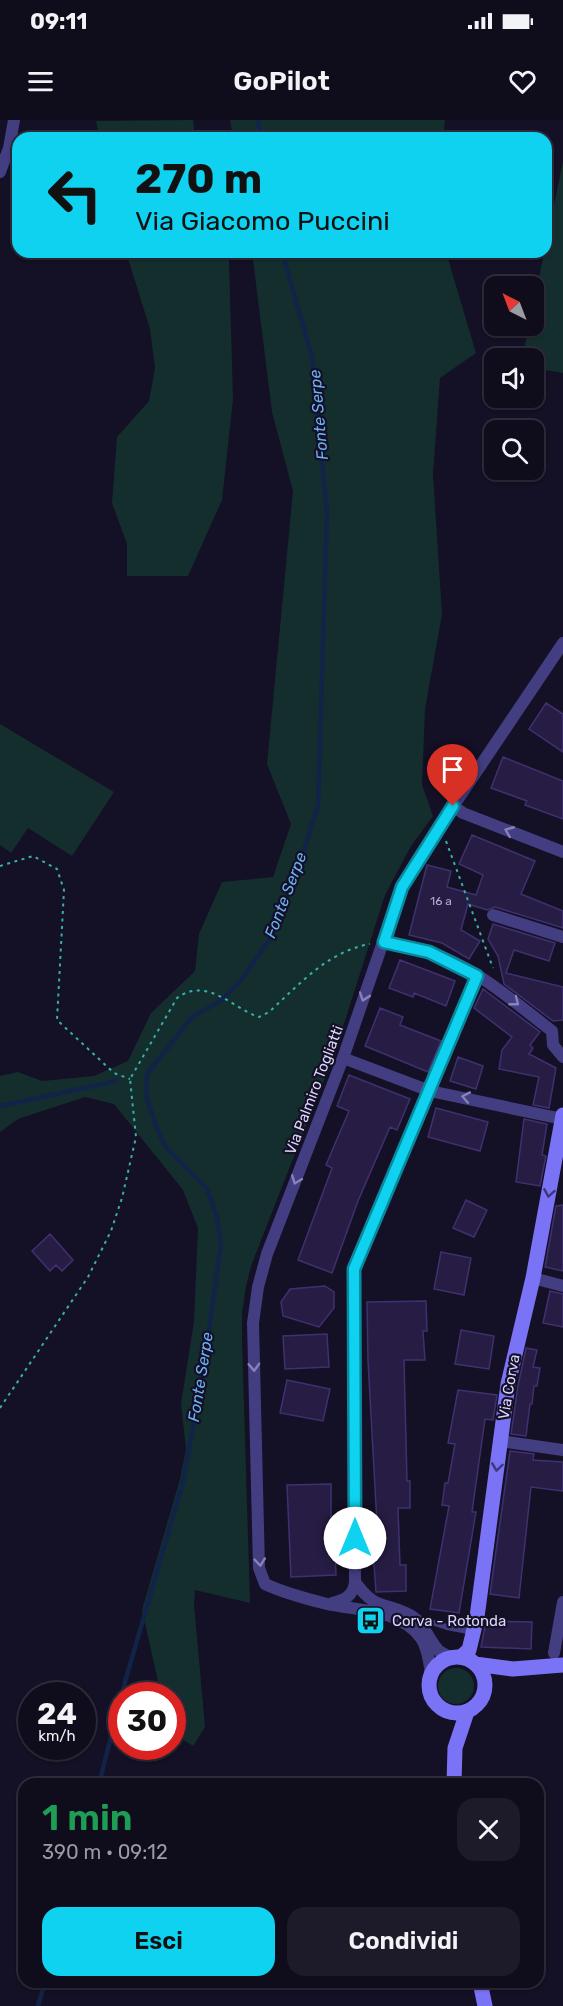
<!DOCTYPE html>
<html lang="it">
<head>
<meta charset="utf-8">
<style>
	:root { --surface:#0f0c1c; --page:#1d1a29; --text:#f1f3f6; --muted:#9b9ba3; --line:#2f2c3b; --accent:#0fd2f0 }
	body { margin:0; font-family:Rubik,sans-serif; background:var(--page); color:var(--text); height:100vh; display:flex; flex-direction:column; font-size:22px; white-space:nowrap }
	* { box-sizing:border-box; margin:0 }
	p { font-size:20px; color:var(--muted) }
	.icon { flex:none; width:33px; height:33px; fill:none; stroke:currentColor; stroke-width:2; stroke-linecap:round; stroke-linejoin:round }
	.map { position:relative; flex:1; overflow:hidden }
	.panel { position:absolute; left:18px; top:1658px; width:526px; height:210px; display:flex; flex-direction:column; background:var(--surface); border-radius:18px; box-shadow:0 2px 4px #0004,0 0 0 2px var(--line) }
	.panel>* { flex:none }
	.top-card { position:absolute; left:12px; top:12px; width:540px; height:126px; border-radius:18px; box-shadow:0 2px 4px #0004,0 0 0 2px var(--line); background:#0fd2f0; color:#111; overflow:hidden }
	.needle { width:39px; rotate:318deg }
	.controls { position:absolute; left:484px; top:156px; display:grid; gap:12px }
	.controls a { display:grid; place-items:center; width:60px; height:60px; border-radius:12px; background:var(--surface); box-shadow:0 2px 4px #0004,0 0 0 2px var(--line); font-size:30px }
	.speed { position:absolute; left:18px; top:1562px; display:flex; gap:12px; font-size:30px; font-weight:700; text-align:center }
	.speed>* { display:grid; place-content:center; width:78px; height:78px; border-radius:50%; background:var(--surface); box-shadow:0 2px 4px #0004,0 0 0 2px var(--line); line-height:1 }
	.speed small { font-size:15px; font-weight:400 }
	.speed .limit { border:9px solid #d22; background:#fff; color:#111 }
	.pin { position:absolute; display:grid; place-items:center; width:51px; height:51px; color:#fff; margin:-62px -26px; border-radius:50% 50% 50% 0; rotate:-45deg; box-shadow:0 0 6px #0007 }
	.pin .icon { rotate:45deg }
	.me { position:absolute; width:66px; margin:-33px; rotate:0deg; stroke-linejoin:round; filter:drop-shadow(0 0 4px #0008) }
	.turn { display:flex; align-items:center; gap:21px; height:126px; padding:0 24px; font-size:27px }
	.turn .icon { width:78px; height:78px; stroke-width:2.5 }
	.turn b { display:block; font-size:42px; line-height:51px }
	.round { display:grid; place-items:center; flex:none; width:63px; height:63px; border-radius:18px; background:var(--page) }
	.headline { display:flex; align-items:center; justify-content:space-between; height:102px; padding:0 24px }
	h1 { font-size:36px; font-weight:600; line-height:45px; color:#1e9e55 }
	.button { display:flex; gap:12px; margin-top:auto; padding:12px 24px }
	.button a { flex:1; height:69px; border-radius:18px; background:var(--accent); color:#111; font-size:24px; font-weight:600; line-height:69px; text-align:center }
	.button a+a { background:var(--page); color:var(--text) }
	.status { display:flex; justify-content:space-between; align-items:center; height:42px; padding:0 30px; background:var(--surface); direction:ltr }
	.status svg { height:16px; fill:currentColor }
	header { display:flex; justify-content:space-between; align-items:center; height:78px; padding:0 24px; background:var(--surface); font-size:27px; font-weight:600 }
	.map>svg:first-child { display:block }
	.green { fill:#142e2e }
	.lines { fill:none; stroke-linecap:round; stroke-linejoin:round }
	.stream { stroke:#112448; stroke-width:4.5 }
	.building { fill:#271d44; stroke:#3f316f; stroke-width:1.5 }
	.path { stroke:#37b0ad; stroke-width:2; stroke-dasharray:3 4.5; stroke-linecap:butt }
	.lane { stroke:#433e81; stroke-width:6 }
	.street { stroke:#433e81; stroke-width:12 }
	.secondary { stroke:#7b73f6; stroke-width:15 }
	.oneway { stroke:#8882b9 }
	.oneway2 { stroke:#3d3879 }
	.route-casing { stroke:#0a889c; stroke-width:15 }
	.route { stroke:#0fd2f0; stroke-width:10 }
	.labels { text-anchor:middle; stroke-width:4.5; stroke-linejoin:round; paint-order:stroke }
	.number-label { font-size:12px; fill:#afa8cf }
	.street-label { font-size:15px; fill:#dcd6fd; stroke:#141025 }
	.poi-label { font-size:15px; fill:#dcd6fd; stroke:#141025; text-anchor:start }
	.water-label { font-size:16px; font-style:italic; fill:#6bb1f6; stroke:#141025 }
</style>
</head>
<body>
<div class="status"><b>09:11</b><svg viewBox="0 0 49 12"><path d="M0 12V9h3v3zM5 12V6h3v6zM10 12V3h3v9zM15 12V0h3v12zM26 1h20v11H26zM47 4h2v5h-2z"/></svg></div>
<header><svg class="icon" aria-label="menu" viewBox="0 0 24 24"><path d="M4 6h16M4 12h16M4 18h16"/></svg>GoPilot<svg class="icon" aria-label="heart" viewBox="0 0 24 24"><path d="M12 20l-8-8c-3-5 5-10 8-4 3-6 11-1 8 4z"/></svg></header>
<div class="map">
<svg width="563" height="1886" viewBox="0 0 563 1886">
	<rect width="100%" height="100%" fill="#141025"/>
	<path class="green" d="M193 0 195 18H100L96 1Z
		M230 0H445L443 18H233Z
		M563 41V253L534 248V238H522L529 206H534V182Z
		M126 132H226L229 141 233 280 222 380 188 456H127V424L112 383 117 317 149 281 155 248 150 209Z
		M252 132H446L476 233 440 258 433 354 442 494 425 589 422 665 433 696 411 726 385 775 335 932 251 1146 246 1166 242 1194V1220L250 1483 195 1470 194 1484 205 1607 193 1626 173 1613 172 1575H161L142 1490 180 1359 186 1329 181 1284 194 1201 198 1108 183 1070 114 984 85 977 18 999 0 1012V956L18 952 42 961 94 956 128 941 151 893 195 851 199 814 222 762 273 757 291 704 267 644 293 371 272 292Z
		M0 604 114 672 72 736 28 708 11 733 0 725Z
		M438 1566a18 18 0 1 1 36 0a18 18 0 1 1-36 0Z"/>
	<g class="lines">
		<path class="stream" d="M258 0 261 18
			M0 986 116 961
			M99 1664 125 1562 183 1362 203 1253 221 1124 217 1097 207 1069 165 1026 157 1009 146 975 147 954 192 897 222 880 242 859 272 816 298 749 318 686 327 392 312 237 282 132
			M38 1886 45 1862"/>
	</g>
	<path class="building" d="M546 583 563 594V632L529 609Z
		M503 637 563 661V699L525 685 527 681 491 668Z
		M472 715 535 741 521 774 563 791V808L495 787 487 790 468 784 461 810 480 821 469 839 442 823 409 815 427 745 451 751 447 767 476 775 483 755 459 744Z
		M493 804 555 823 549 841 514 830 506 853 563 867V900L553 901 504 864 498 836 488 819Z
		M400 840 455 861 446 886 414 873 413 877 389 868Z
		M483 869 540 912 530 925 533 928 529 934 556 948 549 988 533 985 539 957 499 949 502 930 512 917 474 888Z
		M380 888 403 897 400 905 441 921 428 952 365 926Z
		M458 937 483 946 476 969 450 961Z
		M349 955 410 979 397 1010 390 1007 358 1081 332 1153 298 1140 332 1048 326 1045 349 991 337 986Z
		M436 988 488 1002 480 1031 428 1017Z
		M524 999 547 1004 542 1035 546 1036 540 1066 516 1062Z
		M466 1080 487 1090 474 1117 453 1108Z
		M563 1085V1151L545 1147 556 1086Z
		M50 1114 73 1140 62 1151 56 1145 50 1151 32 1131Z
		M441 1132 471 1138 464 1175 434 1169Z
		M325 1166 334 1172V1188L319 1207 283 1196 281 1182 290 1169Z
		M550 1171 563 1174V1207L543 1203Z
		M426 1181 427 1211H423L425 1240H404L407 1361H410V1388H398L400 1445H406V1471L376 1472 373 1431H368L367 1405 377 1404 368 1241 367 1182Z
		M461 1210 494 1216 489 1249 455 1244Z
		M327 1214 329 1247 285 1249 283 1216Z
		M526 1228 537 1230 533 1247 540 1248 537 1266H534L532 1284H530L526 1316 511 1314 518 1266Z
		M287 1260 330 1269 323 1301 280 1293Z
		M458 1270 497 1275 493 1300 485 1299 472 1392H476L459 1493 430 1489 449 1386 442 1385 445 1363H448L455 1324 448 1323Z
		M510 1331 534 1334 533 1340 563 1342V1371L531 1367 519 1478 490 1474Z
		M331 1364V1406H334L336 1455 291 1457 287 1365Z
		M486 1501 532 1502 531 1529 481 1527Z"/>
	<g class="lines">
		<path class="path" d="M446 721 493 848
			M0 746 33 736 57 749 64 770 57 900 114 953 130 959
			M0 1288 88 1157 111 1111 122 1078 136 1017 130 959 177 878C207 856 232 888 259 897L269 892C301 863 327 832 370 824"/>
		<path class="lane" d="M419 1498 447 1507 473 1512"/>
		<path class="street" d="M0 52 9 28 14 0
			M453 686 463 693 563 732
			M493 795 563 817
			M384 822C399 825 415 827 429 832 476 847 514 882 552 911
			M552 911 553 925 563 937
			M343 938 430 971 562 999
			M533 1158 563 1166
			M500 1321 563 1330
			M355 1462C376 1491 383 1481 410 1495 425 1503 428 1520 439 1531 442 1533 448 1536 452 1538
			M332 1483C345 1480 353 1476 355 1462L354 1149 477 856
			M554 1533 563 1482
			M431 1553C429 1542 428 1528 421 1518 400 1489 359 1491 327 1484 307 1479 284 1473 265 1464L259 1448 253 1203 258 1167 267 1134 343 938 402 767 419 737 563 523"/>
		<path class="secondary" d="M461 1537 469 1530 477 1497 508 1264 533 1158 563 995
			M429 1565a28 28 0 1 1 56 0a28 28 0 1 1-56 0Z
			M475 1544 513 1549 563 1545
			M454 1664 455 1628 467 1592
			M480 1862 485 1886"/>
	</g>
	<defs><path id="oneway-chevron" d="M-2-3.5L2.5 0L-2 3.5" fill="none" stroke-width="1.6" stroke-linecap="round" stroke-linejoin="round" transform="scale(1.5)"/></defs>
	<g class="oneway">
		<use href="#oneway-chevron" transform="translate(509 711) rotate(-158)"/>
		<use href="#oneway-chevron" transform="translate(364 877) rotate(109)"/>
		<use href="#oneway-chevron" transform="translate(515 882) rotate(38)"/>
		<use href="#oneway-chevron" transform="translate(466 977) rotate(-169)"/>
		<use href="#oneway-chevron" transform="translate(296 1060) rotate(111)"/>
		<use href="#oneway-chevron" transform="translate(254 1247) rotate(88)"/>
		<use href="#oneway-chevron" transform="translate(260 1442) rotate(84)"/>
	</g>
	<g class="oneway2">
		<use href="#oneway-chevron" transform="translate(549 1073) rotate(100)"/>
		<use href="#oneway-chevron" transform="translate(497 1347) rotate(98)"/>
	</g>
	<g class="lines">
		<defs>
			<path id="route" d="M355 1418 354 1149 477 856 429 832 384 822 402 767 453 686"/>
		</defs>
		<use href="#route" class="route-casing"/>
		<use href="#route" class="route"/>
	</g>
	<defs>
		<symbol id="bus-square" viewBox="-11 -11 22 22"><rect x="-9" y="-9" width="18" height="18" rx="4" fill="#0fd2f0" stroke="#141025"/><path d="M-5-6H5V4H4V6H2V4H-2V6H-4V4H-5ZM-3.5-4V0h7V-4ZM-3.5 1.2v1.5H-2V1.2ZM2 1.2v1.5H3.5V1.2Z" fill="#111"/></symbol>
	</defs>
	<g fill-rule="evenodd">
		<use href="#bus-square" x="354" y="1484" width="33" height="33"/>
	</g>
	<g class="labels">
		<g class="number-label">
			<text x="441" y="785">16 a</text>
		</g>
		<g class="street-label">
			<text transform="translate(314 970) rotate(-69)" y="5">Via Palmiro Togliatti</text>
			<text transform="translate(509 1267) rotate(-80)" y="5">Via Corva</text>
		</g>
		<g class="poi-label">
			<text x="392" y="1506">Corva - Rotonda</text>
		</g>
		<g class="water-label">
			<text transform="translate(318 295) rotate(-95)" y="6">Fonte Serpe</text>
			<text transform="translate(285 775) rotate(-69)" y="6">Fonte Serpe</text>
			<text transform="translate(200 1257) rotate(-81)" y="6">Fonte Serpe</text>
		</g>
	</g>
</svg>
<div class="controls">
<a><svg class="needle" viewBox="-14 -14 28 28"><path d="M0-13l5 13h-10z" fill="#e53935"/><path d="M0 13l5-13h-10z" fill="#9b9ba3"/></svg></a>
<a><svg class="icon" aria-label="sound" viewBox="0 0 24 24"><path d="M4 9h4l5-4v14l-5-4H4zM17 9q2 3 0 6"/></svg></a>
<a><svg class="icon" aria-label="search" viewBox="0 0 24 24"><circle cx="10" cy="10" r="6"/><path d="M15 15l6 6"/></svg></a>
</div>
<div class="speed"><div>24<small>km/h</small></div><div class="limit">30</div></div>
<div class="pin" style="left:453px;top:686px;background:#d93025"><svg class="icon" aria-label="arrive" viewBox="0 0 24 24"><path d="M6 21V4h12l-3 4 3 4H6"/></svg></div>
<svg class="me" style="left:355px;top:1418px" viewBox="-20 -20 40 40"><circle r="19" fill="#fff"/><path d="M0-13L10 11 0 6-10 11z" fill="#0fd2f0"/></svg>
<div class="top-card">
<div class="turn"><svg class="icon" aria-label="left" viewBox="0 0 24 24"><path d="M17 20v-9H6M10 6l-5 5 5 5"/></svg><div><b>270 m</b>Via Giacomo Puccini</div></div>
</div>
<section class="panel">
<div class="headline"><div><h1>1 min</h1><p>390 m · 09:12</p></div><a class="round"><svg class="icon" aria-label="close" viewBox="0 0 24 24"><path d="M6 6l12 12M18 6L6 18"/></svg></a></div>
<div class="button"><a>Esci</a><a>Condividi</a></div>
</section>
</div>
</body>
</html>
